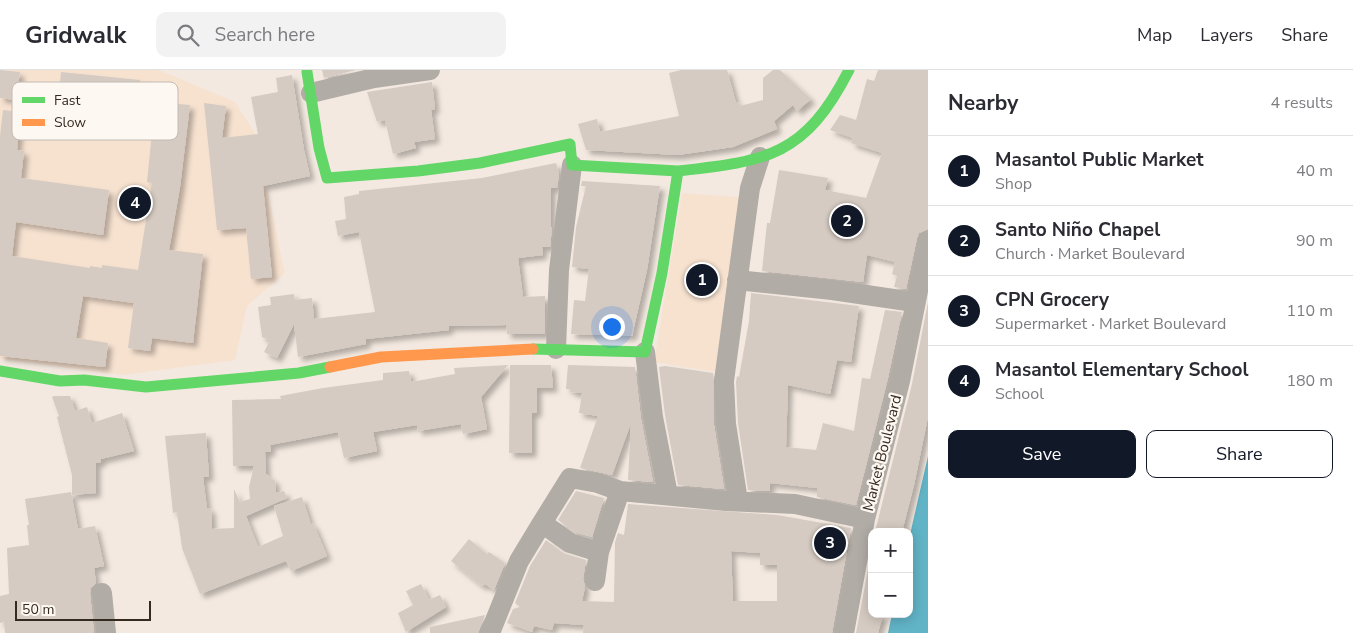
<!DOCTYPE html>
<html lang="en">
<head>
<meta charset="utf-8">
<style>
	body { margin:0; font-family:"Nunito Sans",sans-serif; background:#f2f2f3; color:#2b2b33 }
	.controls { position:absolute; right:15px; bottom:15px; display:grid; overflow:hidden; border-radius:10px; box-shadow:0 2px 12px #0003 }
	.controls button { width:45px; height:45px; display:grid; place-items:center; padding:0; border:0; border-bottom:1px solid #e1e1e2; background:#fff; color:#2b2b33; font:25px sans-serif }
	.scale { position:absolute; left:15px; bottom:12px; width:136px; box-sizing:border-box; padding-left:5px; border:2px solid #352a20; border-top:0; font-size:14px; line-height:18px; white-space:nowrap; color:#352a20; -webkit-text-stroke:4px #fef8f3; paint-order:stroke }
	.you { position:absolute; left:611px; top:256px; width:18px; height:18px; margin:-12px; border:4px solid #fff; border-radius:50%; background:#1a73e8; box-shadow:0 0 0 8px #1a73e833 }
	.badge { display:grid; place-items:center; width:32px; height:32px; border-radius:50%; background:#111827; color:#fff; font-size:16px; font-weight:700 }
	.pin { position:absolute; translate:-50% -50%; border:2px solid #fff; box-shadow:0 1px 5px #0006 }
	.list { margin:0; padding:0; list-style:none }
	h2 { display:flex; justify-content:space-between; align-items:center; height:65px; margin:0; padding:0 20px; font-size:21px }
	h2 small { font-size:16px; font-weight:400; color:#7c7c81 }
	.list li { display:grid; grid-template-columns:32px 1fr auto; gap:15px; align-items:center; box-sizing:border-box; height:70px; padding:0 20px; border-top:1px solid #e1e1e2 }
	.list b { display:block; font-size:19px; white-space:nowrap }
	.list p { margin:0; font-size:16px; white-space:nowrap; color:#7c7c81 }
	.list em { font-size:16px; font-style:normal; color:#7c7c81 }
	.actions { display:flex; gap:10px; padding:15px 20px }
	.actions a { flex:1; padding:11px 0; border:1px solid #111827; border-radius:10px; text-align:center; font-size:18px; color:#111827 }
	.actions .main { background:#111827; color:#fff }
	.icon { flex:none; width:28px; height:28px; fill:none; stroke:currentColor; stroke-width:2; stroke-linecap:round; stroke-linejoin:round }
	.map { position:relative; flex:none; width:928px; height:563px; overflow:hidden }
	header { display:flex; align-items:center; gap:30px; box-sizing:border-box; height:70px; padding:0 25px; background:#fff; border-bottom:1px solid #e1e1e2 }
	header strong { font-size:24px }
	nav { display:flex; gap:28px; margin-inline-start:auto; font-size:18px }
	.search { width:350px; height:45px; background:#f2f2f3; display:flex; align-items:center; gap:12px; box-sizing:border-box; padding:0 18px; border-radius:10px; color:#7c7c81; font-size:19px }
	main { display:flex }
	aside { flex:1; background:#fff }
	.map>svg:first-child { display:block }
</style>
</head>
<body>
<header>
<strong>Gridwalk</strong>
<div class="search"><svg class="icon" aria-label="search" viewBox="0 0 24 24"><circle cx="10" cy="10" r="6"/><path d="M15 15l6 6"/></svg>Search here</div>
<nav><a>Map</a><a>Layers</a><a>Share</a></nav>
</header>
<main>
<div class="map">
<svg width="928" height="563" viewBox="0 0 928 563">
	<defs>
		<filter id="shadow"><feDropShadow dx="4.5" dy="4.5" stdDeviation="2.5" flood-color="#0004"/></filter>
	</defs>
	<rect width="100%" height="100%" fill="#f3e9e0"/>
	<path fill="#f7e2d0" d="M0 0H159L235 32 255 63 285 203 247 236 235 290 123 305 0 289Z
		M682 123 748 128 723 303 654 292Z"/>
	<path fill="#61b3c6" d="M928 386V563H888L892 544H909V469Z"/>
	<path fill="#d5cbc2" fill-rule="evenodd" filter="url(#shadow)" d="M0 0 20 2 16 30 0 28Z
		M322 0H356L324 8Z
		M681 0H727L736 33 739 32 740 36 763 30V8L773 0H780L811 29 797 41 793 35 774 51 777 59 733 77 678 85 586 80 578 54 597 49 600 62 679 46 669 3Z
		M878 0H928V159L919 163 917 168 906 219 894 217 897 206 892 204 895 192 867 185 863 212 762 201 767 153H770L779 100 828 108 825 120 866 128 882 83 851 73 853 68 830 60 840 45 856 50 867 9 874 11Z
		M61 2 140 10 139 21 148 22 146 43 58 35Z
		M292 5 304 80 310 106 263 116 272 207 251 209 246 158 217 160 204 33 226 36 222 68 258 64 251 27 278 22 276 8Z
		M432 12 435 39 431 40 435 69 414 72 416 78 393 84 385 50 377 52 367 22Z
		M155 32 190 35 180 117 169 180 203 184 193 273 152 268 150 281 128 278 134 233 83 226 76 268 108 273 105 297 0 286V66L3 40 21 42 17 80 24 81 21 108 109 120 103 165 16 152 12 186 90 198V196L102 198V195L138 200 152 113 147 112Z
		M556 93 559 104 557 118H551V157H552L550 177H542L543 185 518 188 523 227 545 226V264H507L506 255 449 256V260L366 269V274L298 287 294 254 277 288 264 282 270 270 262 267 258 237 271 235 270 227 294 224V230L312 228 314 249 375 242 359 162 338 166 335 151 346 149 344 127 359 124V121L482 108Z
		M582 111 660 116 647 200 632 266 571 264 574 230 585 231 589 199 572 197 576 157 586 116H581Z
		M751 223 859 236 851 292 837 290 830 324 788 315 786 377 816 380 823 353 854 361 862 308 870 309 885 240 902 242 888 308 856 435 817 427V418L770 413V421L748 420 738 353 736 312 737 306 739 307 749 251Z
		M928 232V347L914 415 902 462H875L912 314Z
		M508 295 481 327 487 359 463 364 461 354 418 361 417 355 373 362 377 381 344 388 338 362 270 375 271 382H265L266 404 275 411 276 423 284 421 287 428 246 446 258 477 283 466 274 436 302 427 311 455 313 453 327 486 291 501 286 491 200 524 182 478 177 442 173 443 165 366 206 363 209 407H203L207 439 211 438 212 459 234 458V419L240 432 250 429 249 417 254 396H233L232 330 281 329 280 326 323 318 383 310V303L409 301 411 312 455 304 454 298Z
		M510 295H551L553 318H537V343H532V383H509Z
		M568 295 635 297 641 349 653 412 628 410 631 353 612 405 580 398 598 346 579 343 582 323 571 322V319H566Z
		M665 296 713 303 714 355 724 419 678 415 665 345 659 297Z
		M54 326H70L75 341 87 337 92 353 122 343 134 381 101 389V392L96 393V423L72 425V405L57 347 59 346 52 327Z
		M576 421 604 428 592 467 575 462 558 450Z
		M71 422 78 459 95 456 104 496 94 498 96 513 91 518 90 524 94 563H5L4 552 0 553V526L9 524 7 478 29 475 27 455H29L25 429Z
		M628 434 777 445 851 458 832 563H583L584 555 554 553 552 560 534 556 532 562 507 553 513 539 520 537 515 533 530 496 546 470 563 483 586 490 583 509 585 517 582 531 614 532 615 472 618 463 624 465ZM731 481 760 483V495H777V531H733Z
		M469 469 487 484 489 482 505 493 494 520 485 514 482 516 451 491Z
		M872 478V544H883L878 563H856Z
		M421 514 429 530 440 525 446 537 406 562 398 543 413 535 406 521Z
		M485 545 478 563H430V557Z"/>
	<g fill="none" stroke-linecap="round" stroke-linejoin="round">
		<path stroke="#b1aca6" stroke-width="20" d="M311 23 374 8 430 0
			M737 210 832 220 914 232
			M556 279 559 200 572 95
			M645 282 653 347 668 425
			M738 431 726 354 724 311 750 118 760 87
			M542 453 570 408 598 413 620 421
			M595 511 599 482 620 421 726 431 795 434 865 449
			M102 523 106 563
			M490 563 519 491 542 453 570 473 599 482
			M844 563 865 449 900 311 928 171"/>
		<path stroke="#63d668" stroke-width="11" d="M307 2 319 78 327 108 418 101 480 93 570 74 572 95 678 101
			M533 279 645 282 662 203 678 101C768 91 805 86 849 0
			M0 301 60 311 84 310 146 317 299 303 330 297"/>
		<path stroke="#ff974d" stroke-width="11" d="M330 297 381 287 533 279"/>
	</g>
	<g text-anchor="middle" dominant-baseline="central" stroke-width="4.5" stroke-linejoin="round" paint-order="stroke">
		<g font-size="15" fill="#352a20" stroke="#fef8f3">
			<text transform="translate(882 383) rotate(-76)">Market Boulevard</text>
		</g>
	</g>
	<rect x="12" y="12" width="166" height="58" rx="8" fill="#fef8f3" stroke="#c2bab4" stroke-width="1"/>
	<rect x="22" y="27" width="23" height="6" fill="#63d668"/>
	<rect x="22" y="49" width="23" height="7" fill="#ff974d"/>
	<g font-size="14" fill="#352a20">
		<text x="54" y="35">Fast</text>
		<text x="54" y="57">Slow</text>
	</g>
</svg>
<div class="controls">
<button>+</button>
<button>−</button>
</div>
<div class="scale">50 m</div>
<div class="you"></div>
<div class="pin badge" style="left:702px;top:210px">1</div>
<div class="pin badge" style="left:847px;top:151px">2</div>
<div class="pin badge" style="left:830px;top:473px">3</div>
<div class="pin badge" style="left:135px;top:133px">4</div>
</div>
<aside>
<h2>Nearby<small>4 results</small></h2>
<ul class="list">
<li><span class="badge">1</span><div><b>Masantol Public Market</b><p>Shop</p></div><em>40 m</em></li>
<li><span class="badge">2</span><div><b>Santo Niño Chapel</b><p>Church · Market Boulevard</p></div><em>90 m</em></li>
<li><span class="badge">3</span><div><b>CPN Grocery</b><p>Supermarket · Market Boulevard</p></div><em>110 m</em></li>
<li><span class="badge">4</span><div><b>Masantol Elementary School</b><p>School</p></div><em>180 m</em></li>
</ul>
<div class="actions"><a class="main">Save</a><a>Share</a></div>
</aside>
</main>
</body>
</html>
